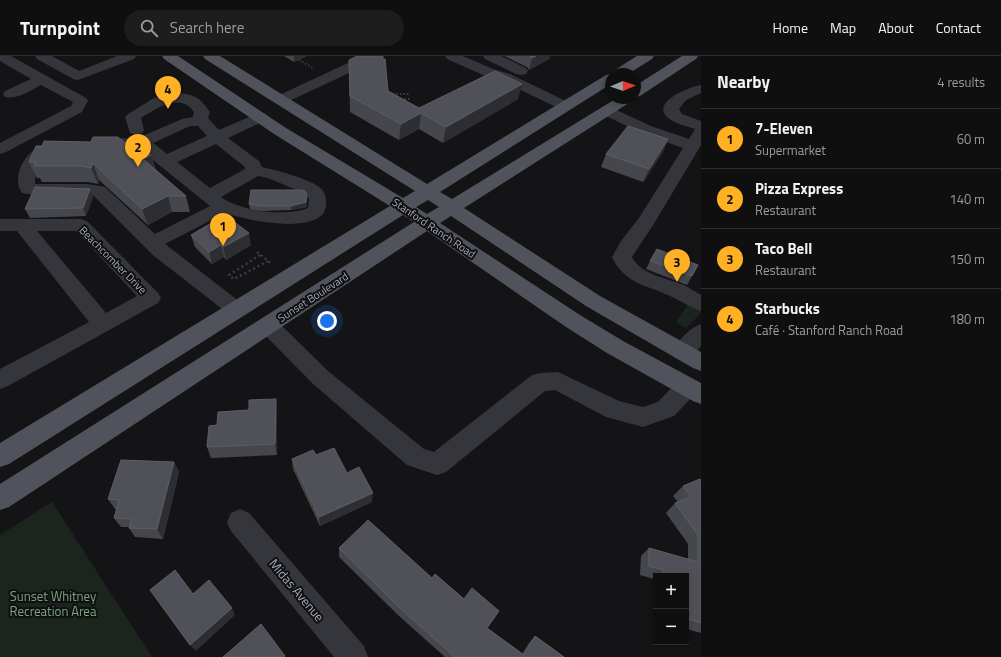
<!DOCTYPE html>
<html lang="en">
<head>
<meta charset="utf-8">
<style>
	body { margin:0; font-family:"Titillium Web",sans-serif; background:#1d1d1e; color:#f1f3f6 }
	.controls { position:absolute; right:12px; bottom:12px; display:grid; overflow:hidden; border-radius:0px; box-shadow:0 2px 6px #0003 }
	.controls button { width:36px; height:36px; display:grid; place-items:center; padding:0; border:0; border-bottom:1px solid #2f2f30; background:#0f0f10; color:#f1f3f6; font:20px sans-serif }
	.compass { position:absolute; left:605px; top:12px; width:36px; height:36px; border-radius:50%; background:#0f0f10; box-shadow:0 2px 6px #0003; rotate:88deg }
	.you { position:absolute; left:327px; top:265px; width:14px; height:14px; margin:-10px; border:3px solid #fff; border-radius:50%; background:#1a73e8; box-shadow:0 0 0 6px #1a73e833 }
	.badge { display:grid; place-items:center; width:26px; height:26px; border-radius:50%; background:#ffb123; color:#111; font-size:13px; font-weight:700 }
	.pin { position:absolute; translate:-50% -33px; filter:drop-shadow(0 1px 2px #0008) }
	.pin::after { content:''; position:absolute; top:21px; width:14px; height:12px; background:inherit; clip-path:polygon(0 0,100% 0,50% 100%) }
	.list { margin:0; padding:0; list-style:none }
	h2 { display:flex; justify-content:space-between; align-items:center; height:52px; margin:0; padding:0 16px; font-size:17px }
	h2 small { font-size:13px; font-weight:400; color:#9b9c9f }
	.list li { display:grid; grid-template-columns:26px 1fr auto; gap:12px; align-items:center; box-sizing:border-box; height:60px; padding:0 16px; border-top:1px solid #2f2f30 }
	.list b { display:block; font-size:15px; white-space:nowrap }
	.list p { margin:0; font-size:13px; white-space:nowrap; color:#9b9c9f }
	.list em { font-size:13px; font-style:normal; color:#9b9c9f }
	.icon { flex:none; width:22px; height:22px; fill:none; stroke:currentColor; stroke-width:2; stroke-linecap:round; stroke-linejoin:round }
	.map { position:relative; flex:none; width:701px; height:601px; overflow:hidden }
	header { display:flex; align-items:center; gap:24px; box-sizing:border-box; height:56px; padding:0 20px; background:#0f0f10; border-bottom:1px solid #2f2f30 }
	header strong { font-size:19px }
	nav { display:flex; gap:22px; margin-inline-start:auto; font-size:14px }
	.search { width:280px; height:36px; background:#1d1d1e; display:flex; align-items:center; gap:10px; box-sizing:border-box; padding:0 14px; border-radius:22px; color:#9b9c9f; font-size:15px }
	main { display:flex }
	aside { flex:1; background:#0f0f10 }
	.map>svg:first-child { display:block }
</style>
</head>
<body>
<header>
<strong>Turnpoint</strong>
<div class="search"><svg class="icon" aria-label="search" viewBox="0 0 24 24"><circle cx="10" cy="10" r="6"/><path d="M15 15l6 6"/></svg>Search here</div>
<nav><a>Home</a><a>Map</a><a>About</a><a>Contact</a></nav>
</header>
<main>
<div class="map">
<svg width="701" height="601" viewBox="0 0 701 601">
	<rect width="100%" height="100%" fill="#141416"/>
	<path fill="#1c251d" d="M691 245 701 250V257L686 272 676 266Z
		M52 446 152 601H0V479Z"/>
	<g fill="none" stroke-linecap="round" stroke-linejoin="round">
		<path stroke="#3b3d43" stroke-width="2" stroke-dasharray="1.5 2" stroke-linecap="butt" d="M299 4 313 12
			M393 38H409
			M401 43H410"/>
		<path stroke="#3b3d43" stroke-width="2.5" stroke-dasharray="2 3" stroke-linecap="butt" d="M257 196 272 208
			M260 199 229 219 234 223 268 205
			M679 205 683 198"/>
		<path fill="#35363c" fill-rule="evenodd" d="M0 0H11L86 42 88 45 82 56 6 96 0 98V87L71 50 73 46 41 29C31 34 17 44 5 41L3 38 5 35 31 23 0 5Z
			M35 0H52L79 15 117 0H136L134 3 78 24 73 23 37 3Z
			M363 0H381L379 3 285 47 280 48 275 47 273 44 275 41Z
			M445 0H463L493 13 510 18 570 47 573 50 570 53 565 55 560 53 500 24 483 19 447 3Z
			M483 0H501L526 12 528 15 526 18 521 19 516 18 485 3Z
			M701 29V37L686 44 679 53 682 58 701 65V89L655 166 632 201C641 219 667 222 684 229 690 232 695 236 701 239V255C690 251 681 245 670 240 645 228 626 229 612 201L621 185 639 162 683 92 639 76 602 58 599 55 602 52 607 50 612 52 651 70 689 83 695 73C687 70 675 68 668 62 650 46 689 31 701 29Z
			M179 37C196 39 200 42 210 56L208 62 219 74 256 58 261 56 266 58 269 61 266 64 228 82 259 105 262 111C273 113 312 124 319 131 325 135 327 143 326 150 325 153 325 156 323 158 305 177 246 164 225 157L165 188 244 249 247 254 244 259 237 262 230 259 154 200 93 139 28 138 22 137C8 116 34 82 58 88L60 91C57 95 54 95 49 97 39 103 35 116 35 128H88L105 131 155 178 210 150 138 92 97 93 91 91 89 88 91 85 97 83 138 82 182 63 193 61 194 56C181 36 156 52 141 62L144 74 142 77 136 79 130 77 125 61 128 58 154 42ZM190 70H198L207 80 167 98 153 87ZM216 88 245 111V113L210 132 177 106ZM258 120 268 122 306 138 309 143 308 152C287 161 239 155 221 141Z
			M0 163H81L87 165 158 237 161 242 158 247 8 330 0 333V313L89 266 17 175H0ZM37 175H76L137 240 106 257Z
			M268 261 275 263 328 315 424 393 434 396 532 319 540 317 558 316 619 345 643 351 658 346 679 324 687 322 695 324 698 331 695 338 674 360 643 371 606 361 555 334 545 335 446 416 437 419 407 409 312 327 261 275 257 269 261 263Z
			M701 268V290C693 300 688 306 675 302L672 296C678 285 689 272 701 268Z
			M240 453 249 457 364 590 368 601H334L231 475 227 466 231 457Z"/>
		<path fill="#50535b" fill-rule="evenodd" d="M162 0H178L286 72 403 142 415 135 205 3 203 0H220L427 128 606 19 611 18 613 15 637 0H654L652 3 628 18H611V28L440 136 452 143 617 42H634L632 45 464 152 600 240 701 296V315L693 312 586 250 451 160 440 167 580 259 623 285 701 327V348L693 345 607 297 566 271 427 175 9 451 0 454V428L414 166 403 159 9 408 0 411V387L390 150 274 78 164 3ZM428 144 439 151 427 158 416 151Z
			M682 0H698L696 3 640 40 635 41V30Z"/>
	</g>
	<path fill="#45474c" d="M284 0H307L294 6Z
		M504 0H550L549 3 529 14 527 11Z
		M349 4 388 35 419 52 518 43 443 87 419 73 399 84 350 56Z
		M668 83 663 96 643 126 601 111 606 98Z
		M42 90 130 91 151 99 156 114 186 140 190 156H172L148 169 99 124 98 128 88 126H42L40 122H37L29 106Z
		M90 133 93 141 86 160 30 162 25 153Z
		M307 143V151L291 154 261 155 250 153 249 148Z
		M191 179 251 189 226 204 224 201 212 208 195 191Z
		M650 205 692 220 687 229 646 213Z
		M277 354V399L211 402 207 391 217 369Z
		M316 399 347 417 372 446 320 470 293 413 292 403Z
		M174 406 179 416 163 483 135 481 129 472V471H121L114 462 117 453H115L108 443Z
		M701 424V577L686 573V520H656V563L653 562 654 523 640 519 641 500 649 492 688 503V488L666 457 675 447 678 446 673 440 683 430Z
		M339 492 432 522 464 543 499 555 487 572 522 598 529 587 535 580 564 601H445L399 560 339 501Z"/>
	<path fill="#2d2e32" d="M294 0H307L294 6Z
		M536 0H550L549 3 529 14 532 2Z
		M522 28 518 43 443 87 446 71Z
		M421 57 419 73 399 84 401 68Z
		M668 83 663 96 643 126 649 113Z
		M151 99 156 115 143 103Z
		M93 107 99 124 98 128 91 112Z
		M90 133 93 141 86 160 83 152Z
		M307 139V151L291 154V150Z
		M168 140 172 156 148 169 142 153Z
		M249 177 251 189 226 204 223 191Z
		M221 189 224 201 212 208 209 196Z
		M276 343 277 354V399L275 388Z
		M174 406 179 416 163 483 157 473Z
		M373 437 372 446 320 470 319 461Z
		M232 552 235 559 196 595 190 589Z"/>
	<path fill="#505158" stroke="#5d5f67" d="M357 0H383V3H385L388 35 419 52 495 15 522 28 446 71 421 57 401 68 350 40 349 4Z
		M530 0H536L532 2Z
		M628 70 668 83 649 113 606 98Z
		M93 81H118L130 91 138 88 151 99 143 103 186 140H168L142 153 93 107 91 112 82 110H34L36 106H29L36 90H42L44 85 91 86Z
		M35 131 90 133 83 152 25 153Z
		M251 134H301L305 135 307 139 306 146 291 150H261L249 148Z
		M225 159 249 177 223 191 221 189 209 196 191 179Z
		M657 193 698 209 692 220 650 205Z
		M276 343 275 388 207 391 209 370 217 369 218 356 249 354V344Z
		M334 392 347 417 359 411 373 437 319 461 292 403 313 394 316 399Z
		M121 404 174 406 157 473 129 472 132 463 114 462 119 444 108 443Z
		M700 423 701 424V567L686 562V520H663V514L649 510V492L698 506V479L675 447 691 441 683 430Z
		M368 464 432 522 435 518 464 543 472 532 499 555 487 572 524 599 535 580 564 601H455L401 553 339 492Z
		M175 514 193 538 209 524 232 552 190 589 150 534Z
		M261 568 285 600 284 601H223Z"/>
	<g text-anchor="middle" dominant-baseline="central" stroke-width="4" stroke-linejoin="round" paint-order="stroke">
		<g font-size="11" fill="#a5abb8" stroke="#0f0f11">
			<text transform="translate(434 172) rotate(34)">Stanford Ranch Road</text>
			<text transform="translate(113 204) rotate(45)">Beachcomber Drive</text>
			<text transform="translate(313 241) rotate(-33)">Sunset Boulevard</text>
		</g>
		<g font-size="13" fill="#a5abb8" stroke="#0f0f11">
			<text transform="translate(297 534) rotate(50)">Midas Avenue</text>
		</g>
		<g font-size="13" fill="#7aa57b" stroke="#0f0f11">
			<text x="53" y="540">Sunset Whitney<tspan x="53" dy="15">Recreation Area</tspan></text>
		</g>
	</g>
</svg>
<div class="controls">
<button>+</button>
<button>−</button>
</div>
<svg class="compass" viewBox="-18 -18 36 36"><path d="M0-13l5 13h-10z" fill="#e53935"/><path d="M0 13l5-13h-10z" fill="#9b9c9f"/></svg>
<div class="you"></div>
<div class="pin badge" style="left:223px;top:190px">1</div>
<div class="pin badge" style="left:138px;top:111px">2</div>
<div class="pin badge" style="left:677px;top:226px">3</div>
<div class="pin badge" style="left:168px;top:53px">4</div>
</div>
<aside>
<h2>Nearby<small>4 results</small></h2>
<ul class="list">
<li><span class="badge">1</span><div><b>7-Eleven</b><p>Supermarket</p></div><em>60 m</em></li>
<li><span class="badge">2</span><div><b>Pizza Express</b><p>Restaurant</p></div><em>140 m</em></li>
<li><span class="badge">3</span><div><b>Taco Bell</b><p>Restaurant</p></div><em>150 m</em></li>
<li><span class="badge">4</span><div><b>Starbucks</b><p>Café · Stanford Ranch Road</p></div><em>180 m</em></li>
</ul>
</aside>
</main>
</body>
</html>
